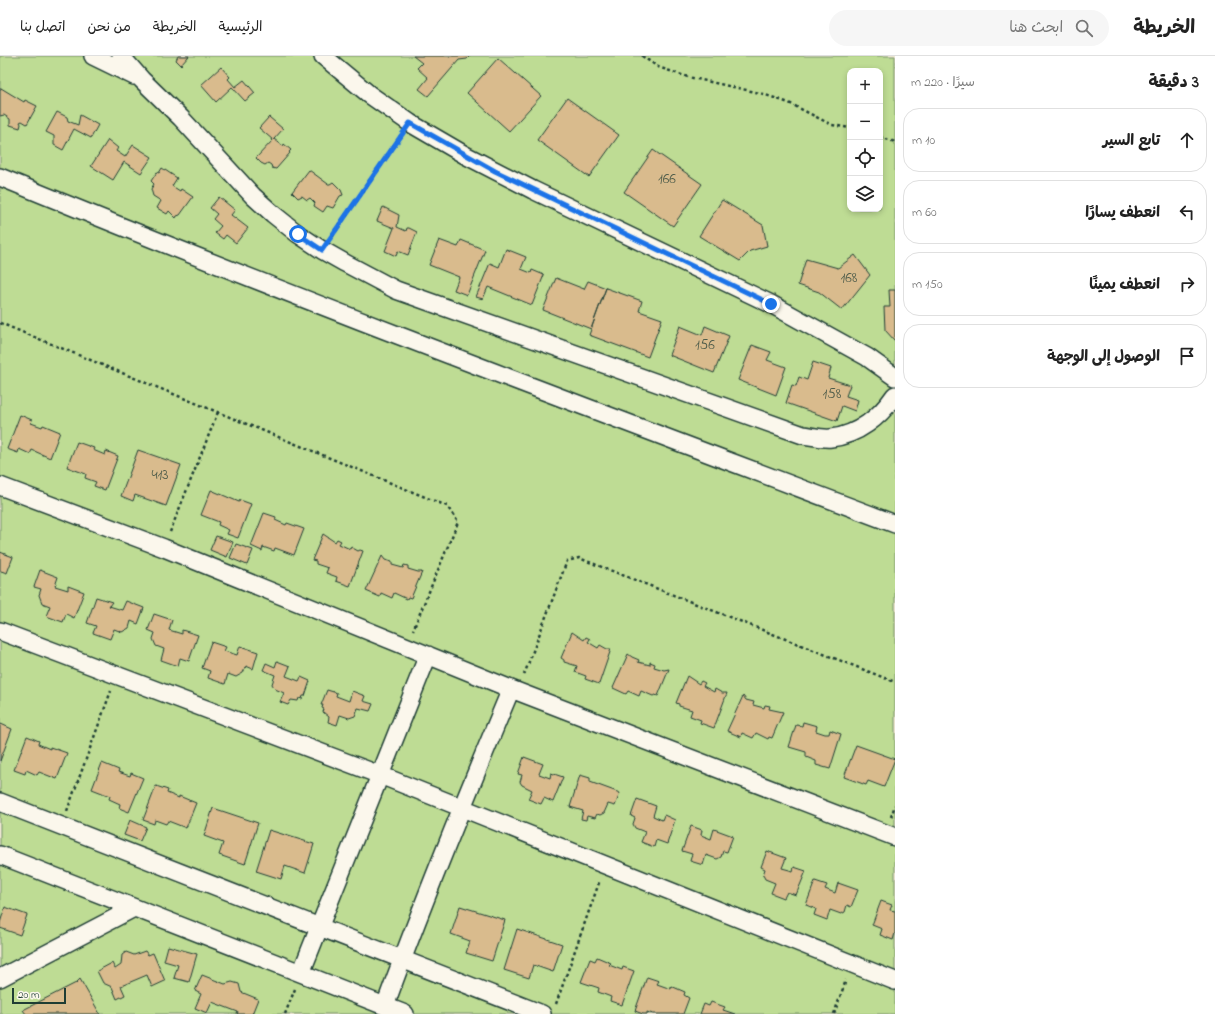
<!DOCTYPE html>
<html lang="ar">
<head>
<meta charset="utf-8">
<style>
	body { margin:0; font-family:"Indie Flower","Playpen Sans Arabic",sans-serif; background:#f6f6f6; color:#222; direction:rtl }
	.controls { position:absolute; right:12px; top:12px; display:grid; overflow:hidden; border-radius:8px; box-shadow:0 2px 6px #0003 }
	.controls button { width:36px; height:36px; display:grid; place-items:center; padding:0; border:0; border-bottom:1px solid #e0e0e0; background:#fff; color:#222; font:20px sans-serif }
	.scale { position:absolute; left:12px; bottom:10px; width:54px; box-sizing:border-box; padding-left:4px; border:2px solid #1f3d34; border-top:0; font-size:11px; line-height:14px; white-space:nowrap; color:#1f3d34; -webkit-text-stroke:3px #fbf7ec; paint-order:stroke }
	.stop { position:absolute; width:12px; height:12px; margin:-9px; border:3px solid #1a73e8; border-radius:50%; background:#fff }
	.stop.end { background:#1a73e8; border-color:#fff; box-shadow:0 1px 4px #0008 }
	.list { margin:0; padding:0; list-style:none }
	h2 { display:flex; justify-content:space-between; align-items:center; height:52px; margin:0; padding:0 16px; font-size:17px }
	h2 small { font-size:13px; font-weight:400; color:#767676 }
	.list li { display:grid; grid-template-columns:26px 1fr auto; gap:12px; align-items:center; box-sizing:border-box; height:64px; margin:0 8px 8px; padding:0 8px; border:1px solid #e0e0e0; border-radius:16px }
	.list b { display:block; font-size:15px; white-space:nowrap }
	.list em { font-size:13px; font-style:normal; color:#767676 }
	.icon { flex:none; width:22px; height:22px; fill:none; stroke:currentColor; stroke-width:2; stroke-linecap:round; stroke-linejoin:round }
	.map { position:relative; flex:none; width:895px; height:958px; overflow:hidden; direction:ltr }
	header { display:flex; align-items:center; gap:24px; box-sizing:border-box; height:56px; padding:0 20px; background:#fff; border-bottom:1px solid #e0e0e0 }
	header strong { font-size:19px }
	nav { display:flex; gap:22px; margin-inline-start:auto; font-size:14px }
	.search { width:280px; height:36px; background:#f6f6f6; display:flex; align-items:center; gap:10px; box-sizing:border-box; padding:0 14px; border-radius:22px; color:#767676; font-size:15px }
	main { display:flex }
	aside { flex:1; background:#fff }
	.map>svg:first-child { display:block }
</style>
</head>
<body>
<header>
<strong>الخريطة</strong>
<div class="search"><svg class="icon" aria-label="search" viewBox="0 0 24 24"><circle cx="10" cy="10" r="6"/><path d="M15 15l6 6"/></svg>ابحث هنا</div>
<nav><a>الرئيسية</a><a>الخريطة</a><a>من نحن</a><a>اتصل بنا</a></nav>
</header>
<main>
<aside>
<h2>3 دقيقة<small>سيرًا · 220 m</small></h2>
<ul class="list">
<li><svg class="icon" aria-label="ahead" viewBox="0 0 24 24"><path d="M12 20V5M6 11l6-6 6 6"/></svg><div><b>تابع السير</b></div><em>10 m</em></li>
<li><svg class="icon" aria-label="left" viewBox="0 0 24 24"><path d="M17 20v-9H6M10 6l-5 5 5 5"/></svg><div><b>انعطف يسارًا</b></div><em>60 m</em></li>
<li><svg class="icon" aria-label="right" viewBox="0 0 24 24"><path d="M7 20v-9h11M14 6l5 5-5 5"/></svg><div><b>انعطف يمينًا</b></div><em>150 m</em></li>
<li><svg class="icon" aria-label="arrive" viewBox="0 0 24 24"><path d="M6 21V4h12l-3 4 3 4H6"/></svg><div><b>الوصول إلى الوجهة</b></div></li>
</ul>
</aside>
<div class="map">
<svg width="895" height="958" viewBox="0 0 895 958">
	<rect width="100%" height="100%" fill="#f4ebd9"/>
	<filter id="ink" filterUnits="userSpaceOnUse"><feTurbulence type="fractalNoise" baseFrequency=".025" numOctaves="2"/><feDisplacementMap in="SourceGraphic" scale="8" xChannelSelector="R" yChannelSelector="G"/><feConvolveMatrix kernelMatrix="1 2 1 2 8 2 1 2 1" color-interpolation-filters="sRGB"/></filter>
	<g filter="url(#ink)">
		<path fill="#bedc94" stroke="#6e8c64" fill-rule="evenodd" d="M0 0H895V958H0ZM850 15H880V153H850Z"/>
		<path fill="#d9bb8d" stroke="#1f3d34" d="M178 0H189L181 9 176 4Z
			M413 0H470L467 3 459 4 428 40 419 33 428 22 417 12 422 7Z
			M498 2 541 40 509 75 467 37Z
			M221 11 230 21 228 23 235 31 244 24 255 37 245 45 232 31 216 46 201 29Z
			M1 32 24 46 25 44 37 50 27 68 22 65 20 66 21 68 20 72 10 69V63L4 59 0 60V34Z
			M567 42 619 79 589 121 537 84Z
			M57 56 67 61 68 65 78 69 80 59 98 69 91 82 74 73 63 94 54 89V80L46 76Z
			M269 61 283 73 274 83 283 90 284 88 291 94 289 96 290 97 276 113 272 112 271 109 268 107 265 109 261 107 256 102 273 84 259 72Z
			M108 84 118 92 116 95 125 101 133 89 152 101 141 117 124 106 113 124 91 110Z
			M653 94 702 128 673 170 624 136Z
			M162 112 177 122 172 130 180 135 181 133 193 141 180 159 177 160 176 162 169 155 167 158 157 152 161 145 153 140 151 133 154 128 151 125 157 116 159 117Z
			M309 114 328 128H330L333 126 341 134 343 139 340 140 333 152 327 150 323 156 314 150 315 147 310 142 307 144 302 140 298 142 292 136Z
			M219 141 235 154 231 159 248 172 236 187 226 179 223 183 215 177 221 170 213 163 217 158 210 152Z
			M722 144 763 169 767 190 750 195 740 205 699 180Z
			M383 151 399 159 397 171 406 175 407 172H409L417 176 408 199 398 195 396 200 385 195 394 172 377 165Z
			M439 184 458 191 461 184 485 194 467 239 454 234 459 221 429 209Z
			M506 193 526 201 521 213 531 217 532 214 544 219 532 249 488 231 483 243 476 241 490 207 499 211Z
			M855 199 870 219 842 254 819 236 798 229 806 203 838 212Z
			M556 222 584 233 588 225 606 232 591 273 543 254Z
			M606 232 642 245 639 255 662 263 648 301 589 279Z
			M889 234H895V285L885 274 884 251H890Z
			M680 270 702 279 705 270 729 280 714 317 669 299Z
			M752 289 771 296 767 304 786 311 776 339 738 324Z
			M813 306 831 312 828 322 850 329 846 340 858 344 855 355 842 350 837 365 786 347 792 329 796 330 799 321 807 324Z
			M20 359 32 364 31 367 42 371 43 369 60 376 50 402 32 394 30 398 19 393 18 397 7 393Z
			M77 386 94 392 93 394 105 399 106 395 118 400 105 434 94 430 96 426 85 422 86 418 67 411Z
			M138 394 181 409 166 450 135 439 133 445 121 440Z
			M211 434 239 446 240 444 251 448 238 482 227 478 229 474 218 469 219 466 201 459Z
			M264 457 276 461 275 464 286 469 287 467 304 473 294 499 275 492 274 495 263 491 262 495 251 490Z
			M323 478 335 486 337 483 341 485 339 488 350 493 351 491 358 495 360 494 363 495 350 530 336 525 337 521 326 517 328 512 316 508V505L312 504Z
			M216 480 233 486 227 501 210 494Z
			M236 488 253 494 247 509 230 502Z
			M0 496 13 501 7 517 1 515 0 516Z
			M382 500 385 504 392 506V509L403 512 404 509 408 510V513L418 516H422L411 542 408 541 407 543 394 537 392 542 381 537 380 541 366 535Z
			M40 514 58 521 55 530 68 534V530L84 536 74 562 66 558 63 566 46 560 50 550 42 547 39 539 41 533 34 531Z
			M96 541 112 546 109 550 122 554 126 545 144 552 138 568 131 565 129 572 122 576 114 573 110 583 93 577 96 570 87 567Z
			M154 558 172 564 169 574 182 578V574L198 579 189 605 180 602 178 610 161 604 164 593 156 590 153 583 155 577 148 574Z
			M572 576 584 584 586 581 590 583 588 586 598 592 600 589 607 593H611L599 628 585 623 586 620 575 616 577 610 564 606V604L561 602Z
			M211 586 226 591 224 595 237 599 240 590 258 596 253 613 246 610 243 617 236 621 228 618 225 628 208 622 210 615 202 612Z
			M628 598 632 601 639 604 638 606 650 609V606L655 608 654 611 664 614 669 613 658 640 655 639 653 640 641 635 639 640 628 635 626 638 613 632Z
			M277 605 290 610 286 620 299 625 301 621 310 625 305 640H303L302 643 299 642 298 645 291 644 288 649 280 646 284 637 275 633 272 628 275 619 263 614 266 607 275 611Z
			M687 620 699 628 701 625 705 627 703 630 714 636 715 633 722 637H727L714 672 700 667 701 664 690 660 692 654 679 650V648L676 647Z
			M327 634 337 637 336 640 349 645 352 635 365 640 363 645 373 648 370 655 358 652 355 660 349 662 340 659 337 669 328 666 329 661 323 656 324 653 322 652 323 649H321Z
			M743 640 746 644 754 646 753 649 764 652 765 649 770 650 769 653 783 656 772 682 769 681 768 683 756 677 753 682 742 677 741 681 727 675Z
			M803 666 817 670 816 675 825 678H829L830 674 841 678 830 713 816 709V705L806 701V696L789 691 796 669 802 670Z
			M1 668 12 673 0 705V670Z
			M27 680 39 685 38 688 50 693V691L67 697 57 723 39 716 37 719 26 714 25 718 14 714Z
			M856 689 895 703 884 731 868 725 866 729 844 721Z
			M524 701 543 708 539 718 550 722 551 717 563 721 553 746 544 742 541 748 528 743 532 734 522 729 520 726 522 719 518 718Z
			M102 707 119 714 118 716 130 720 131 717 143 722 129 756 119 752 120 748 109 743 110 740 92 733Z
			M580 719 590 722V726L620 737 615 750 608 748 604 757 600 759 597 758 595 762 587 760 586 764 581 763 583 755 570 751Z
			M156 730 168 734 167 737 179 742V740L196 747 186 772 168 765 166 768 155 764 154 768 143 764Z
			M637 743 656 750 653 760 662 764 664 759 675 764 667 788 656 784 654 791 641 786 645 776 635 772 633 768 635 762 631 760Z
			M213 752 258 767 245 808 219 799 223 787 204 780Z
			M130 764 146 771 140 785 124 779Z
			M691 770 702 774 701 779 711 783 714 773 733 780 727 796 723 795 721 801 717 803 706 799 703 809 690 805 692 798 682 795Z
			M269 774 314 788 305 817 285 810 281 823 256 815Z
			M767 795 786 802 782 812 793 815 794 811 806 815 796 839 787 836 784 842 771 837 775 827 765 823 763 819 765 813 761 811Z
			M815 825 827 829 825 833 835 837 838 827 858 834 851 851 847 849 845 856 841 858 830 854 827 864 814 859 816 853 806 849Z
			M881 845 892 849 890 854 895 855V877L893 884 880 879 882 873 872 869Z
			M460 850 505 864 492 905 466 897 470 885 451 878Z
			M5 851 27 859 20 879 0 872V867Z
			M517 873 562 888 553 916 533 909 529 922 504 914Z
			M168 890 197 898 189 926 174 922 178 909 164 905Z
			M145 895 148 899 153 897 165 925 152 931 147 919 121 930 125 939 117 943 112 931 103 927 97 915 112 907 115 913 121 909 122 899 126 896 134 899Z
			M597 901 611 907 609 909 622 914 623 911 634 915 622 949 610 945 611 941 598 936 599 932 581 926 590 903 595 905Z
			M202 919 225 928 232 926 239 928 241 936 258 943 252 958H237L238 956 212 946 207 957 195 952 201 938 195 935Z
			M647 921 659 925 657 928 671 933V930L685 936 684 939 689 942 683 958H653L647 956V958H643L635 955Z
			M80 923 100 958H26L23 954 76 927Z
			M711 946 725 951 723 954 735 958H700L704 948 709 950Z"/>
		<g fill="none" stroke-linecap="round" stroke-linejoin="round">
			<g stroke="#1f3d34" stroke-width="20">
				<path id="minor" d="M93 0 134 20
					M121 0 142 24 181 62 253 140 273 158 298 178 322 194 345 207 396 234 803 379C812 380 822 383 831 382 858 379 880 361 895 339
					M323 0 370 39 410 67 465 99 533 134 771 248 867 301 895 321
					M0 121C296 243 596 355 895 468
					M0 430 164 492 511 633 895 781
					M0 575 380 719 895 925
					M0 746 542 958
					M0 799 405 958
					M301 917 428 599
					M0 922 134 852
					M385 950C424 843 467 738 511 633"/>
			</g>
			<path stroke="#1f3d34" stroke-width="2.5" stroke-dasharray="3 3" stroke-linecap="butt" d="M642 0 658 11 688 21 760 37 789 47 832 69 850 72
				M880 81 895 86
				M332 180 401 80
				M0 267 447 450 458 466 413 574
				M170 476 218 356
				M524 619 567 505 579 502 895 626
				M67 755 111 635
				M891 761 895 749
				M556 948 600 824
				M285 958 295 933
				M834 958 846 924"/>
			<use href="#minor" stroke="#fbf7ec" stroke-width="17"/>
		</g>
	</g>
	<g fill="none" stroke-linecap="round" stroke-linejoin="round" filter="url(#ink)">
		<path stroke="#1a73e8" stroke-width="5" d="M298 178 322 194 410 67 495 115 771 248"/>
	</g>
	<g text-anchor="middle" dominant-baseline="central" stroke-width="3" stroke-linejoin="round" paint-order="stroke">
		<g font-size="15" fill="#4e5c4a">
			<text x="667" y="123">166</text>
			<text x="849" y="222">168</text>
			<text x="705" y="289">156</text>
			<text x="832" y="338">158</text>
			<text x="160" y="419">413</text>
		</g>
	</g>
</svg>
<div class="controls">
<button>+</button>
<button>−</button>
<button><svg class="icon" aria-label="locate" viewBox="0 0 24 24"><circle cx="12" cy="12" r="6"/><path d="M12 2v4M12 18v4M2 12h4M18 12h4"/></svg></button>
<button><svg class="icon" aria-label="layers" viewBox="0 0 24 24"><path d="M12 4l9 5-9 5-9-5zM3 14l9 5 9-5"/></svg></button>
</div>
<div class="scale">20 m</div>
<div class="stop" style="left:298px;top:178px"></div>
<div class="stop end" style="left:771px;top:248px"></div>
</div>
</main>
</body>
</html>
